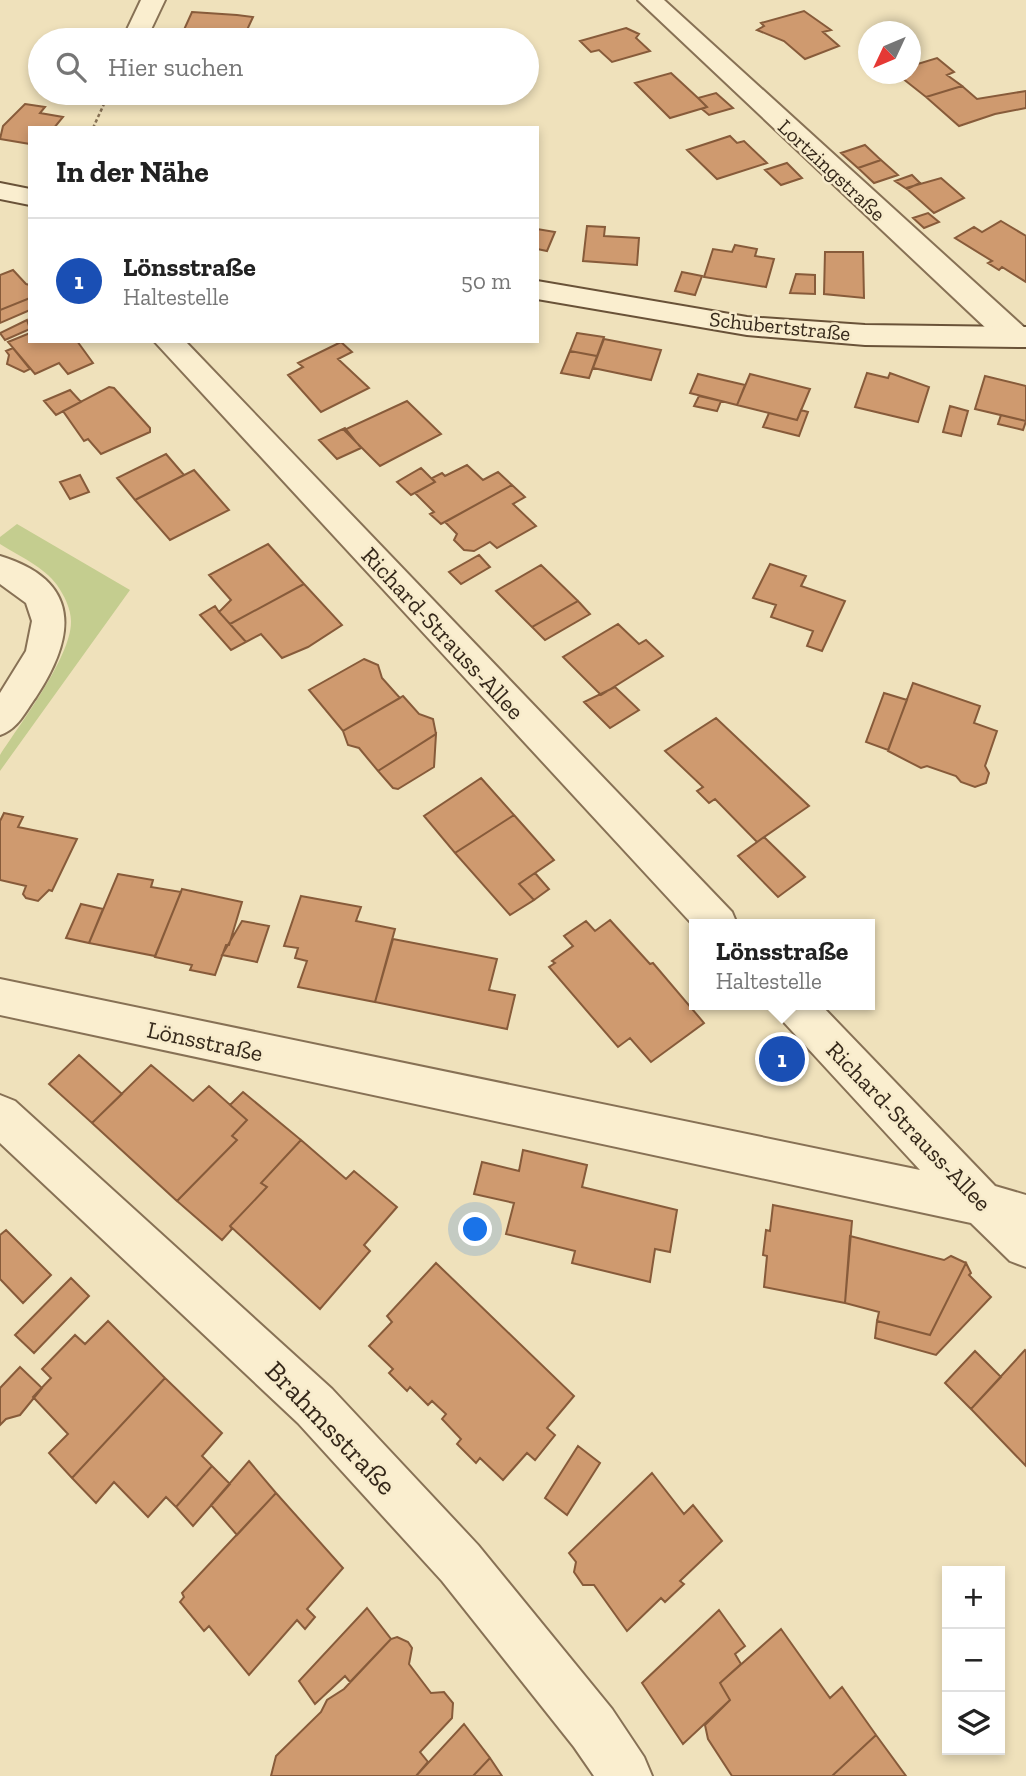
<!DOCTYPE html>
<html lang="de">
<head>
<meta charset="utf-8">
<style>
	body { margin:0; font-family:"Zilla Slab",serif; background:#f6f6f6; color:#222 }
	.controls { position:absolute; right:21px; bottom:21px; display:grid; overflow:hidden; border-radius:0px; box-shadow:0 4px 10px #0003 }
	.controls button { width:63px; height:63px; display:grid; place-items:center; padding:0; border:0; border-bottom:2px solid #e0e0e0; background:#fff; color:#222; font:35px sans-serif }
	.compass { position:absolute; left:858px; top:21px; width:63px; height:63px; border-radius:50%; background:#fff; box-shadow:0 4px 10px #0003; rotate:226deg }
	.you { position:absolute; left:476px; top:1230px; width:24px; height:24px; margin:-18px; border:5px solid #fff; border-radius:50%; background:#1a73e8; box-shadow:0 0 0 10px #1a73e833 }
	.badge { display:grid; place-items:center; width:46px; height:46px; border-radius:50%; background:#982522; color:#fff; font-size:23px; font-weight:700 }
	.pin { position:absolute; translate:-50% -50%; border:4px solid #fff; box-shadow:0 2px 7px #0006 }
	.popup { position:absolute; left:689px; top:919px; width:186px; height:91px; box-sizing:border-box; display:grid; place-content:center; border-radius:0px; background:#fff; filter:drop-shadow(0 2px 5px #0005); font-size:23px; white-space:nowrap; color:#767676 }
	.popup b { font-size:26px; color:#222 }
	.popup::after { content:''; position:absolute; left:50%; top:100%; margin-left:-14px; border:14px solid transparent; border-top-color:#fff }
	.list { margin:0; padding:0; list-style:none }
	h2 { display:flex; justify-content:space-between; align-items:center; height:91px; margin:0; padding:0 28px; font-size:30px }
	h2 small { font-size:23px; font-weight:400; color:#767676 }
	.list li { display:grid; grid-template-columns:46px 1fr auto; gap:21px; align-items:center; box-sizing:border-box; height:126px; padding:0 28px; border-top:2px solid #e0e0e0 }
	.list b { display:block; font-size:26px; white-space:nowrap }
	.list p { margin:0; font-size:23px; white-space:nowrap; color:#767676 }
	.list em { font-size:23px; font-style:normal; color:#767676 }
	.icon { flex:none; width:38px; height:38px; fill:none; stroke:currentColor; stroke-width:2; stroke-linecap:round; stroke-linejoin:round }
	.map { position:relative; flex:none; width:1026px; height:1776px; overflow:hidden }
	.search { position:absolute; background:#fff; box-shadow:0 4px 10px #0003; left:28px; top:28px; width:511px; height:77px; display:flex; align-items:center; gap:18px; box-sizing:border-box; padding:0 24px; border-radius:38px; color:#767676; font-size:26px }
	.panel { position:absolute; background:#fff; box-shadow:0 4px 10px #0003; left:28px; top:126px; width:511px; height:217px; border-radius:0px }
	.map>svg:first-child { display:block }
</style>
</head>
<body>
<div class="map">
<svg width="1026" height="1776" viewBox="0 0 1026 1776">
	<rect width="100%" height="100%" fill="#efe1bb"/>
	<path fill="#c4cd8f" d="M17 524 130 590 0 771V755C20 724 72 656 71 621 71 609 64 595 57 585 44 567 19 556 0 544V537Z"/>
	<path fill="#cf9a6f" stroke="#875b3a" stroke-width="2" d="M804 11 831 30 823 32 839 46 805 59 784 41 757 30 764 26 761 23Z
		M192 12 237 15 253 17 247 30 230 29 226 40H170L174 32H183Z
		M626 28 639 34 636 38 650 51 612 62 599 50 591 52 580 41Z
		M937 58 954 72 947 75 962 86 926 97 897 74H911V66Z
		M671 73 698 98 707 107 670 118 635 83Z
		M962 86 977 99 1026 91V108L995 114 959 126 926 97Z
		M716 93 733 108 709 115 702 109 707 107 698 98Z
		M25 104 45 107 40 113 63 117 54 128H30V144L0 139 3 126Z
		M730 136 737 143 744 141 767 163 717 179 687 150Z
		M865 145 881 160 858 168 841 153Z
		M881 160 898 175 874 183 858 168Z
		M787 163 802 178 781 185 765 170Z
		M912 175 920 183 907 189 895 181Z
		M941 178 964 198 934 213 906 188Z
		M928 213 939 222 924 228 913 218Z
		M1001 221 1026 236V282L1002 267 999 270 988 263 992 261 955 238 974 227 982 232Z
		M587 226 605 227 604 236 639 238 637 265 583 261Z
		M537 229 555 232 547 251 537 249Z
		M735 245 757 249 755 256 774 259 766 287 704 277 713 249 732 252Z
		M825 252H863L864 298 824 294Z
		M13 270 26 284 30 285V298L0 310V275Z
		M682 272 702 276 695 295 675 291Z
		M796 274 815 275V294L790 293Z
		M30 298V310L0 323V310Z
		M27 320 30 329 5 340 0 333Z
		M30 333V341H77L93 363 68 374 59 363 35 374 8 342Z
		M577 333 604 337 597 356 570 351Z
		M604 339 661 350 651 380 593 368Z
		M341 342 352 352 338 359 369 388 321 412 288 375 303 367 298 363Z
		M13 348 30 369 24 372 7 364 9 355 6 351Z
		M570 351 597 356 589 378 561 373Z
		M867 373 888 378 890 373 929 387 918 422 855 407Z
		M698 374 745 385 737 405 690 393Z
		M750 374 810 389 797 420 737 405Z
		M985 376 1026 386V421L975 409Z
		M109 387 114 388 150 428V432L101 454 88 439 84 441 63 411Z
		M70 390 81 402 56 415 44 401Z
		M699 396 721 401 717 411 694 406Z
		M407 401 441 434 380 466 344 430Z
		M950 406 968 411 961 436 943 432Z
		M801 410 808 412 799 436 763 427 769 413 797 420Z
		M1001 415 1026 421 1023 430 998 424Z
		M345 428 361 448 337 459 319 440Z
		M166 454 184 475 135 500 117 478Z
		M467 465 483 480 498 472 512 485 441 524 430 514 434 512 415 493 435 482 432 478 442 473 445 476Z
		M421 468 435 482 411 495 397 482Z
		M194 470 229 510 170 540 135 500Z
		M80 475 89 492 70 499 60 482Z
		M512 485 525 497 513 504 536 526 497 548 490 542 474 551 464 550 454 540 457 534 445 522Z
		M268 544 304 584 230 624 219 612 231 600 209 575Z
		M479 555 490 567 461 584 449 572Z
		M770 564 806 576 801 586 845 601 822 651 807 646 813 631 771 617 776 605 753 598Z
		M541 565 578 601 532 627 496 591Z
		M304 584 342 625 308 647 282 658 261 634 246 642 230 624Z
		M578 601 590 614 545 640 532 627Z
		M215 606 219 612 246 642 231 650 200 615Z
		M618 624 639 644 646 640 663 656 601 695 563 657Z
		M364 659 378 665 382 678 400 698 343 731 309 690Z
		M913 683 980 706 974 723 997 731 985 766 989 773 986 783 975 787 961 782 956 776 927 766 921 768 888 751Z
		M615 687 639 710 610 728 584 702Z
		M884 693 907 700 888 750 866 742Z
		M403 696 419 714 433 719 436 734 378 771 359 748 348 745 343 731Z
		M716 718 809 806 757 842 715 799 709 803 697 791 703 787 665 751Z
		M436 734 434 767 398 789 393 788 378 771Z
		M481 778 514 815 455 853 424 816Z
		M4 813 23 817 18 827 77 839 52 891 49 890 38 901 26 898 23 894 26 886 0 880V821Z
		M514 815 554 860 519 884 534 900 510 915 455 853Z
		M764 837 805 877 778 897 738 856Z
		M535 873 549 889 534 900 519 884Z
		M118 874 153 880 151 887 181 892 155 956 89 943Z
		M182 889 242 902 229 945H226L215 975 190 970 192 965 155 957Z
		M301 896 361 907 356 921 395 929 375 1002 298 987 307 961 295 958 298 948 284 946Z
		M81 904 103 909 89 943 66 938Z
		M610 920 650 964 653 963 704 1023 651 1062 630 1038 618 1047 549 967 555 963 552 961 573 946 564 936 586 921 595 931Z
		M242 921 269 926 257 962 222 955Z
		M393 939 497 959 489 990 515 995 507 1029 375 1002Z
		M79 1055 122 1094 92 1123 49 1084Z
		M151 1065 193 1101 209 1086 247 1120 232 1136 237 1140 177 1201 92 1123Z
		M243 1092 301 1140 261 1183 267 1187 230 1226 232 1229 222 1240 177 1201 237 1140 232 1136 247 1120 230 1105Z
		M301 1140 346 1179 354 1171 397 1207 364 1245 370 1251 320 1309 230 1226 267 1187 261 1183Z
		M523 1150 587 1165 582 1187 677 1210 670 1252 655 1249 650 1282 572 1263 575 1251 506 1234 514 1203 474 1194 482 1162 519 1171Z
		M773 1205 852 1221 845 1303 764 1287 767 1256 763 1255 766 1230 770 1231Z
		M6 1230 51 1275 23 1303 0 1279V1235Z
		M850 1236 944 1260 951 1256 966 1263 930 1335 877 1321 879 1312 845 1303Z
		M436 1263 574 1396 547 1428 555 1435 535 1460 527 1453 503 1480 480 1458 476 1463 457 1444 461 1439 442 1419 446 1414 432 1401 428 1405 410 1387 407 1391 389 1373 393 1369 369 1346 392 1322 387 1316Z
		M966 1263 971 1273 969 1275 991 1297 936 1355 875 1338 877 1321 930 1335Z
		M71 1278 89 1296 34 1353 15 1335Z
		M108 1321 165 1378 72 1478 49 1453 68 1434 33 1397 51 1378 42 1369 75 1335 85 1344Z
		M1025 1350 1026 1351V1466L971 1409Z
		M975 1351 1001 1377 971 1409 945 1383Z
		M20 1367 42 1388 20 1415 6 1419 0 1425V1388Z
		M165 1378 222 1433 202 1456 212 1466 176 1507 166 1497 148 1517 114 1482 96 1503 72 1478Z
		M578 1446 600 1463 567 1515 545 1498Z
		M249 1461 276 1493 237 1535 211 1505Z
		M212 1466 230 1484 193 1526 176 1507Z
		M652 1473 684 1514 693 1505 722 1541 680 1581 684 1584 665 1602 661 1598 627 1631 594 1585H583L574 1572 576 1562 569 1553Z
		M276 1493 343 1568 307 1609 315 1617 305 1629 297 1620 249 1675 209 1626 204 1631 180 1602 184 1597 182 1593Z
		M367 1608 391 1639 350 1682 345 1676 315 1704 299 1681Z
		M719 1610 745 1646 735 1654 741 1664 720 1683 730 1700 683 1744 642 1683Z
		M781 1629 830 1698 842 1687 876 1735 832 1776H732L708 1739 705 1725 730 1700 720 1683Z
		M397 1637 408 1642 412 1648 409 1664 431 1693 444 1692 453 1703 452 1718 420 1752 428 1762 416 1776H271L276 1756 321 1712 327 1700 344 1689 391 1639Z
		M464 1724 490 1758 473 1776H416Z
		M876 1735 906 1776H832Z
		M490 1758 502 1776H473Z"/>
	<g fill="none" stroke-linecap="round" stroke-linejoin="round">
		<g stroke="#877155" stroke-width="4">
			<path id="street" d="M141 0H165L146 40H122Z
				M638 0H664L1026 329V344C1010 348 1001 340 989 331Z
				M154 341H185L732 912 737 924 694 926Z
				M0 556C82 581 76 636 36 697 25 712 18 729 0 735V693L26 651 32 621 26 603 0 584Z
				M0 979 920 1170 780 1018 774 1005H821L995 1186 1026 1195V1267L1010 1261 971 1223 0 1015Z
				M0 1095 15 1101 332 1389 478 1545 612 1709 644 1757 652 1776H594L574 1747 442 1581 298 1423 0 1143Z"/>
		</g>
		<g stroke="#695238" stroke-width="4">
			<path id="secondary" d="M0 183 30 189V205L0 199Z
				M537 281 747 317 865 325 1026 327V347L865 345 747 335 537 299Z"/>
		</g>
		<path stroke="#877155" stroke-width="2.5" stroke-dasharray="3.5 2.5" stroke-linecap="butt" d="M93 128 109 93"/>
		<use href="#street" fill="#faeecf" fill-rule="evenodd"/>
		<use href="#secondary" fill="#faeecf" fill-rule="evenodd"/>
	</g>
	<g text-anchor="middle" dominant-baseline="central" stroke-width="5" stroke-linejoin="round" paint-order="stroke">
		<g font-size="21" fill="#35281a" stroke="#f7ebcb">
			<text transform="translate(832 170) rotate(43)">Lortzingstraße</text>
			<text transform="translate(780 326) rotate(6)">Schubertstraße</text>
		</g>
		<g font-size="24" fill="#35281a" stroke="#f7ebcb">
			<text transform="translate(443 633) rotate(47)">Richard-Strauss-Allee</text>
			<text transform="translate(205 1041) rotate(12)">Lönsstraße</text>
			<text transform="translate(909 1126) rotate(46)">Richard-Strauss-Allee</text>
		</g>
		<g font-size="28" fill="#35281a" stroke="#f7ebcb">
			<text transform="translate(331 1428) rotate(46)">Brahmsstraße</text>
		</g>
	</g>
</svg>
<div class="controls">
<button>+</button>
<button>−</button>
<button><svg class="icon" aria-label="layers" viewBox="0 0 24 24"><path d="M12 4l9 5-9 5-9-5zM3 14l9 5 9-5"/></svg></button>
</div>
<svg class="compass" viewBox="-18 -18 36 36"><path d="M0-13l5 13h-10z" fill="#e53935"/><path d="M0 13l5-13h-10z" fill="#767676"/></svg>
<div class="you"></div>
<div class="pin badge" style="left:782px;top:1059px;background:#1a4fb4">1</div>
<div class="popup"><b>Lönsstraße</b>Haltestelle</div>
<div class="search"><svg class="icon" aria-label="search" viewBox="0 0 24 24"><circle cx="10" cy="10" r="6"/><path d="M15 15l6 6"/></svg>Hier suchen</div>
<section class="panel">
<h2>In der Nähe<small></small></h2>
<ul class="list">
<li><span class="badge" style="background:#1a4fb4">1</span><div><b>Lönsstraße</b><p>Haltestelle</p></div><em>50 m</em></li>
</ul>
</section>
</div>
</body>
</html>
